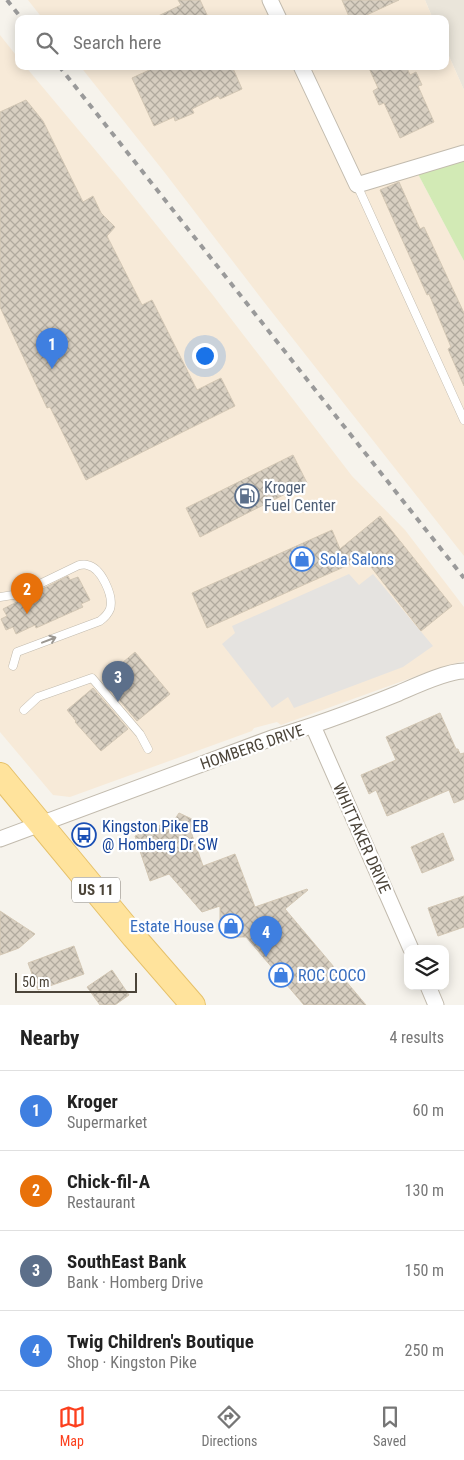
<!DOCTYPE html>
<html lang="en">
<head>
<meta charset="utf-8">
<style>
	body { margin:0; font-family:"Roboto Condensed",sans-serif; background:#f2f2f2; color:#222 }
	.controls { position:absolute; right:15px; bottom:15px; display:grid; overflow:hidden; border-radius:10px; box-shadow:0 2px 12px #0003 }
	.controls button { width:45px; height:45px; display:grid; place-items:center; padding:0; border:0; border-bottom:1px solid #e0e0e0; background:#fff; color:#222; font:25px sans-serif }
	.scale { position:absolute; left:15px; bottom:12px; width:122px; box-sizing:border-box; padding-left:5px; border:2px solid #4b4439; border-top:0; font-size:14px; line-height:18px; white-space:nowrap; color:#4b4439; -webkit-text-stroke:4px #fff; paint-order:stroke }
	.you { position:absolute; left:204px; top:355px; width:18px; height:18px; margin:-12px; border:4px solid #fff; border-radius:50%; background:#1a73e8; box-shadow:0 0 0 8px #1a73e833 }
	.badge { display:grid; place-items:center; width:32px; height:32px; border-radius:50%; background:#fc3f1d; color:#fff; font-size:16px; font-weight:700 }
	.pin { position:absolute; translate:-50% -41px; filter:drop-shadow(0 1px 2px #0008) }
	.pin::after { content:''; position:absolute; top:26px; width:18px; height:15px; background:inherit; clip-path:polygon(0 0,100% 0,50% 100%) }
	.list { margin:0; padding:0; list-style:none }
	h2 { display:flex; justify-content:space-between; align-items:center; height:65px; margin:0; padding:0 20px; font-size:21px }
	h2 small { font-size:16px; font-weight:400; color:#767676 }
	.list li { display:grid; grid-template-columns:32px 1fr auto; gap:15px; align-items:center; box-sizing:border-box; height:80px; padding:0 20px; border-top:1px solid #e0e0e0 }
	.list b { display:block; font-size:19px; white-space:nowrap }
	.list p { margin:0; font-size:16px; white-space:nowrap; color:#767676 }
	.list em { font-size:16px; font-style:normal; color:#767676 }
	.icon { flex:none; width:28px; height:28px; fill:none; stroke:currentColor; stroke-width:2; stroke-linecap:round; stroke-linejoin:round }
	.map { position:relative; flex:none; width:464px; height:1005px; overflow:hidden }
	.search { position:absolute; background:#fff; box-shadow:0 2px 12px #0003; left:15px; right:15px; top:15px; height:55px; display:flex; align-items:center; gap:12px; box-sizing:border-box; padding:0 18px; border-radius:10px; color:#767676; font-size:19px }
	.sheet { height:385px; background:#fff }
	nav { display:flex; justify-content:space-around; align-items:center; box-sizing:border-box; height:70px; border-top:1px solid #e0e0e0; background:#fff; font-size:14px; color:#767676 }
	nav a { display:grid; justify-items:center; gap:2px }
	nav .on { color:#fc3f1d }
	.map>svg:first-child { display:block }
</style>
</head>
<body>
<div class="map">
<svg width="464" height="1005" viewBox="0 0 464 1005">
	<defs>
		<pattern id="building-cross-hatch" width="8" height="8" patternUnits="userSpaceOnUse" patternTransform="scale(1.25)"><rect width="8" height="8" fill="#d8cfc1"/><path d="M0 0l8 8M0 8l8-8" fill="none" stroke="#b1aa9e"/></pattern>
	</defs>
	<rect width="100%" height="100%" fill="#f6f3ec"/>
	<path fill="#eae5da" d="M425 0H464V90L445 47V19H433Z"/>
	<path fill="#f7ead8" d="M28 0H425L433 19H43Z
		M0 35 19 59V66H25L122 182 212 294 352 476 405 530 464 607V661L436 669 281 725 277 722 254 728 252 731 70 797 53 795 0 732Z
		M445 47 464 90V161L418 174 464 261V556L264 302 165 173 80 66H445Z"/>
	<path fill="#d2eab5" d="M464 161V261L418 174Z"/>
	<path fill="#e5e3e0" d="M349 574 359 585 373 574 433 646 403 667 294 708 288 697 272 708 222 644 235 633 232 626Z"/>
	<path fill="url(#building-cross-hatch)" stroke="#d3c7b4" d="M178 0H200L209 19H152L181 5Z
		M342 0H399L358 19H350Z
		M158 66H232L242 89 220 99 218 96 192 109 194 113 175 121 174 117 154 126 132 78Z
		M368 66H406L410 75 416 72 422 85 418 86 434 122 400 138 384 103 379 105 373 91 378 88Z
		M26 100 43 121 83 202 93 196 101 213 115 227 107 236 142 305 152 300 197 390 221 378 235 406 86 480 50 407 47 408 0 307V112Z
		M399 182 420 229 424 227 464 313V386L448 349 451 347 429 294 427 295 380 190Z
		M293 455 307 483 200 537 186 508Z
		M380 516 452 606 421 631 364 558 207 628 192 593 332 530 340 549Z
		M68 576 70 580 78 577 90 600 81 604 83 607 36 628 35 625 16 634 13 627 6 630 1 619 7 616 3 609Z
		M135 652 170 694 137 721 102 680Z
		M93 688 128 729 101 751 75 722 76 721 67 710Z
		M440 713 456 749H458L460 754 464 753V799L454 803 449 790 387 816 376 790 369 794 361 775 396 760 386 737Z
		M179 813 194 820 190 829 203 866 235 854 255 907 307 889 308 890 285 909 366 1005H304L246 937H234L224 932 220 924V906L202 912 169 874 150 881 135 836 175 819Z
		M443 833 454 860 422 873 411 847Z
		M464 896V927L438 936 428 908Z
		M0 911 35 934 19 948 0 955Z
		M74 946 84 974 38 990 28 963Z
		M112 970 129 995 115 1005H100L87 987Z"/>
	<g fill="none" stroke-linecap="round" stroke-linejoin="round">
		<g stroke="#c2bbae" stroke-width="9">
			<path id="lane" d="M357 185 464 420
				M0 597 19 594 79 565C81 565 84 564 87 565 101 567 114 596 110 609 108 614 104 618 100 621L17 652 13 666
				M24 710 38 697 92 678 140 734 148 749"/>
		</g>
		<g stroke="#c2bbae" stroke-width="17">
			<path id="street" d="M270 0 279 19
				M301 66 357 185 464 153
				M313 726 411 949
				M0 839 272 738C315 726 357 710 399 693 415 686 447 671 464 671
				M428 986 436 1005"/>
		</g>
		<g stroke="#e6c16a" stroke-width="26">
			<path id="primary" d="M0 775 134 937 193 1005"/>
		</g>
		<use href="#lane" stroke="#fff" stroke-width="8"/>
		<use href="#street" stroke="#fff" stroke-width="15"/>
		<use href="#primary" stroke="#ffe39c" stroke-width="24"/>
		<path stroke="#9a9a9a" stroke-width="4" stroke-dasharray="6 6" stroke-linecap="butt" d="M7 0 22 19
			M59 66 464 578"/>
	</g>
	<defs><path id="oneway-shaft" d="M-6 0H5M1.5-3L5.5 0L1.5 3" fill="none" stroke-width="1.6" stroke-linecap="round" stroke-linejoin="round" transform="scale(1.25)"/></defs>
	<use stroke="#9c9892" href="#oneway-shaft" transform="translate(49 640) rotate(-21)"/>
	<defs>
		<g id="fuel-ring" transform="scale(1.25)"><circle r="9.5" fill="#fff" stroke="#5c6f8a" stroke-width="1.5"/><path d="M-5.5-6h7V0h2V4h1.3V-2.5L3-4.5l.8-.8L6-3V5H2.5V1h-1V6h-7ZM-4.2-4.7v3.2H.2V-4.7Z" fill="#5c6f8a"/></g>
		<g id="shop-ring" transform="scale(1.25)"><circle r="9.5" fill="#fff" stroke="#3f7fe0" stroke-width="1.5"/><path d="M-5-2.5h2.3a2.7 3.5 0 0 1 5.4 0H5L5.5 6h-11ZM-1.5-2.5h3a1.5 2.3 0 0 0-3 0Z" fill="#3f7fe0"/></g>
		<g id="bus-ring" transform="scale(1.25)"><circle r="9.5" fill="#fff" stroke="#1a4fb4" stroke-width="1.5"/><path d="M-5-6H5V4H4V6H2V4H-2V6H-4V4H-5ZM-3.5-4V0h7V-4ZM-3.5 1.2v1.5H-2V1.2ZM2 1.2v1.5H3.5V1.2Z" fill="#1a4fb4"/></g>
	</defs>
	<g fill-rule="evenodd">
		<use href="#fuel-ring" x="247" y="496"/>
		<use href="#shop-ring" x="302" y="559"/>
		<use href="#bus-ring" x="84" y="835"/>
		<use href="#shop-ring" x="231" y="926"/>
		<use href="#shop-ring" x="281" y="975"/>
	</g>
	<g text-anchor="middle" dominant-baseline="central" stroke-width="4.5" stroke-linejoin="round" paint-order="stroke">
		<rect fill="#fff" stroke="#817c74" stroke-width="1" x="72" y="877.5" width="48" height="25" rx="4"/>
		<g font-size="15" font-weight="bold" fill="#4b4439">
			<text x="96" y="890">US 11</text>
		</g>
		<g font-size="16" fill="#4e5e75" stroke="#fff" text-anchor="start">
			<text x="264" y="487">Kroger<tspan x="264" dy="18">Fuel Center</tspan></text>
		</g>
		<g font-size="16" fill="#366cbe" stroke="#fff" text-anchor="start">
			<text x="320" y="559">Sola Salons</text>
			<text x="214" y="926" text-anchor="end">Estate House</text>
			<text x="298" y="975">ROC COCO</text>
		</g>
		<g font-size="16" fill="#4b4439" stroke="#fff">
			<text transform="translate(252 747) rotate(-19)">HOMBERG DRIVE</text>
			<text transform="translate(362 838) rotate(66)">WHITTAKER DRIVE</text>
		</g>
		<g font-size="16" fill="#164399" stroke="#fff" text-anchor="start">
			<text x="102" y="826">Kingston Pike EB<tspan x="102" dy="18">@ Homberg Dr SW</tspan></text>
		</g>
	</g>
</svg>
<div class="controls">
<button><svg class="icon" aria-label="layers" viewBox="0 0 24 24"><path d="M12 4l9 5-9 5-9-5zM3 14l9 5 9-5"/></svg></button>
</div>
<div class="scale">50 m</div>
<div class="you"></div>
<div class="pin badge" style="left:52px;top:369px;background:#3f7fe0">1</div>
<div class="pin badge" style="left:27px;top:614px;background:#e8710a">2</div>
<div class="pin badge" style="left:118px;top:702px;background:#5c6f8a">3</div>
<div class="pin badge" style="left:266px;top:957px;background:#3f7fe0">4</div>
<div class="search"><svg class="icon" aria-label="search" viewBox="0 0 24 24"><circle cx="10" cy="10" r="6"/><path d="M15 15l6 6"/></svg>Search here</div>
</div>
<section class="sheet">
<h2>Nearby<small>4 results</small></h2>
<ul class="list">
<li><span class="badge" style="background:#3f7fe0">1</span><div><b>Kroger</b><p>Supermarket</p></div><em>60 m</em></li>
<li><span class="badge" style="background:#e8710a">2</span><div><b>Chick-fil-A</b><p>Restaurant</p></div><em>130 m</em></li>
<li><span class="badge" style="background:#5c6f8a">3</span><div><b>SouthEast Bank</b><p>Bank · Homberg Drive</p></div><em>150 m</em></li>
<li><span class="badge" style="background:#3f7fe0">4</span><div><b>Twig Children's Boutique</b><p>Shop · Kingston Pike</p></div><em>250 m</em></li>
</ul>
</section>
<nav>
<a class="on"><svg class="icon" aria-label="map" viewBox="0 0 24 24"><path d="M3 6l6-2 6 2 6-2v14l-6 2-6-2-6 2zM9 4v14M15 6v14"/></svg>Map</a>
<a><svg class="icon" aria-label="directions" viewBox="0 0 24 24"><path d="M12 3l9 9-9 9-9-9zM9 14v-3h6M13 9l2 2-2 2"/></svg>Directions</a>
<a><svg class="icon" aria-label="saved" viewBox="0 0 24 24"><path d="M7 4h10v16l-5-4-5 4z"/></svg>Saved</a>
</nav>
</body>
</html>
